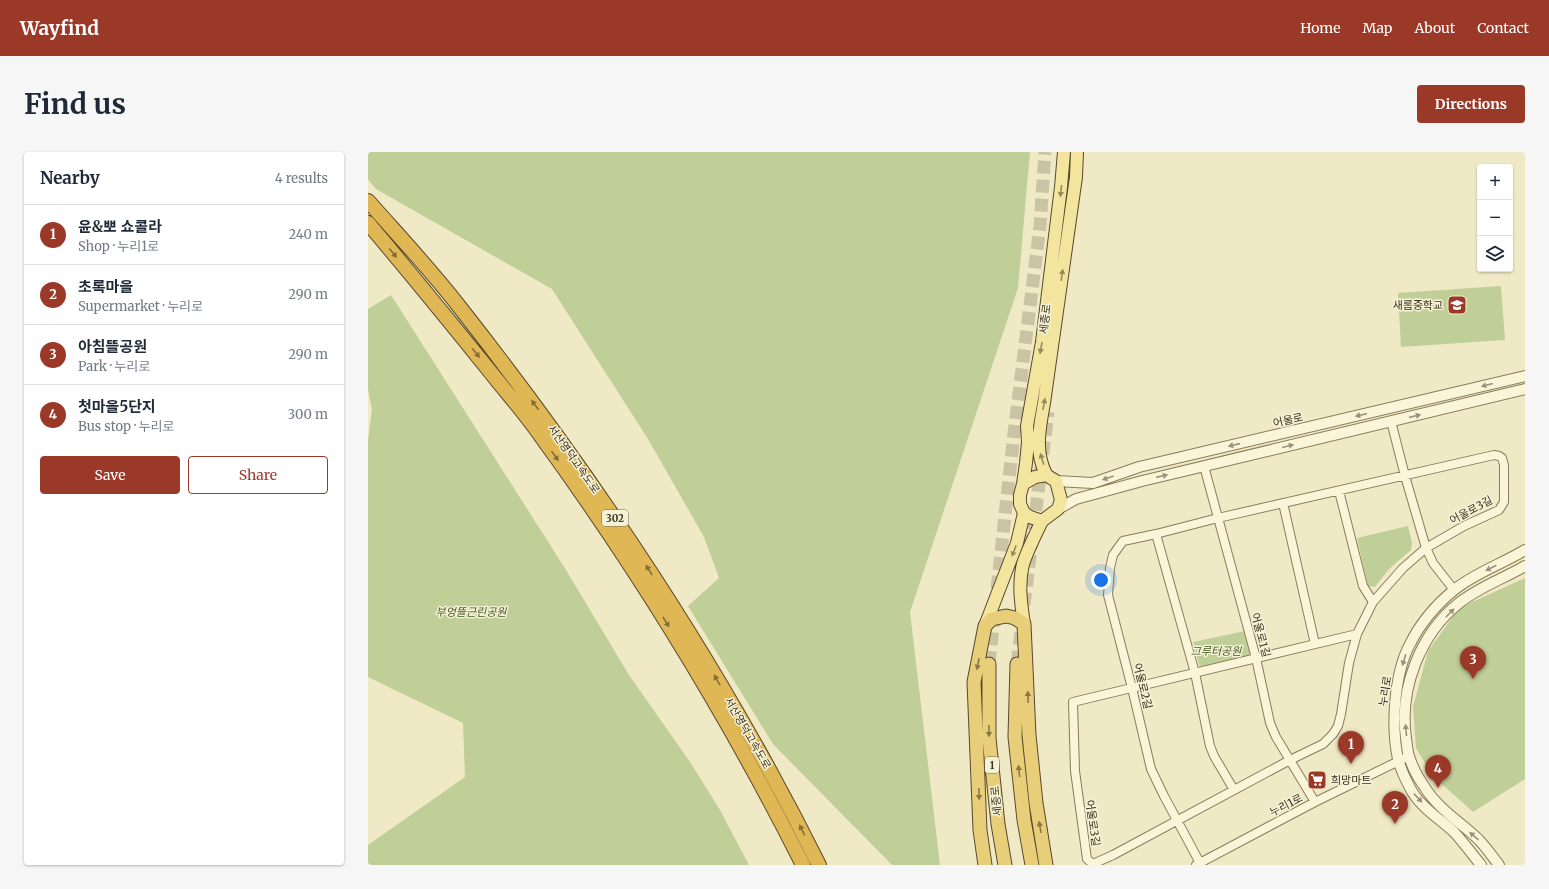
<!DOCTYPE html>
<html lang="en">
<head>
<meta charset="utf-8">
<style>
	body { margin:0; font-family:Merriweather,"Noto Sans KR",serif; background:#f6f6f7; color:#1f2937 }
	.controls { position:absolute; right:12px; top:12px; display:grid; overflow:hidden; border-radius:4px; box-shadow:0 1px 3px #0004 }
	.controls button { width:36px; height:36px; display:grid; place-items:center; padding:0; border:0; border-bottom:1px solid #e0e1e3; background:#fff; color:#1f2937; font:20px sans-serif }
	.you { position:absolute; left:733px; top:428px; width:14px; height:14px; margin:-10px; border:3px solid #fff; border-radius:50%; background:#1a73e8; box-shadow:0 0 0 6px #1a73e833 }
	.badge { display:grid; place-items:center; width:26px; height:26px; border-radius:50%; background:#9b3929; color:#fff; font-size:13px; font-weight:700 }
	.pin { position:absolute; translate:-50% -33px; filter:drop-shadow(0 1px 2px #0008) }
	.pin::after { content:''; position:absolute; top:21px; width:14px; height:12px; background:inherit; clip-path:polygon(0 0,100% 0,50% 100%) }
	.list { margin:0; padding:0; list-style:none }
	h2 { display:flex; justify-content:space-between; align-items:center; height:52px; margin:0; padding:0 16px; font-size:17px }
	h2 small { font-size:13px; font-weight:400; color:#747a83 }
	.list li { display:grid; grid-template-columns:26px 1fr auto; gap:12px; align-items:center; box-sizing:border-box; height:60px; padding:0 16px; border-top:1px solid #e0e1e3 }
	.list b { display:block; font-size:15px; white-space:nowrap }
	.list p { margin:0; font-size:13px; white-space:nowrap; color:#747a83 }
	.list em { font-size:13px; font-style:normal; color:#747a83 }
	.actions { display:flex; gap:8px; padding:12px 16px }
	.actions a { flex:1; padding:9px 0; border:1px solid #9b3929; border-radius:4px; text-align:center; font-size:14px; color:#9b3929 }
	.actions .main { background:#9b3929; color:#fff }
	.icon { flex:none; width:22px; height:22px; fill:none; stroke:currentColor; stroke-width:2; stroke-linecap:round; stroke-linejoin:round }
	.map { position:relative; flex:none; width:1157px; height:713px; overflow:hidden; border-radius:4px }
	header { display:flex; align-items:center; gap:24px; box-sizing:border-box; height:56px; padding:0 20px; background:#9b3929; color:#fff }
	header strong { font-size:19px }
	nav { display:flex; gap:22px; margin-inline-start:auto; font-size:14px }
	.intro { display:flex; align-items:center; justify-content:space-between; box-sizing:border-box; height:96px; padding:0 24px }
	h1 { margin:0; font-size:28px }
	.button { padding:10px 18px; border-radius:4px; background:#9b3929; color:#fff; font-size:14px; font-weight:700 }
	main { display:flex; gap:24px; padding:0 24px }
	aside { flex:1; background:#fff; border-radius:4px; box-shadow:0 1px 3px #0004 }
	.map>svg:first-child { display:block }
</style>
</head>
<body>
<header>
<strong>Wayfind</strong>
<nav><a>Home</a><a>Map</a><a>About</a><a>Contact</a></nav>
</header>
<div class="intro"><h1>Find us</h1><a class="button">Directions</a></div>
<main>
<aside>
<h2>Nearby<small>4 results</small></h2>
<ul class="list">
<li><span class="badge">1</span><div><b>윤&amp;뽀 쇼콜라</b><p>Shop · 누리1로</p></div><em>240 m</em></li>
<li><span class="badge">2</span><div><b>초록마을</b><p>Supermarket · 누리로</p></div><em>290 m</em></li>
<li><span class="badge">3</span><div><b>아침뜰공원</b><p>Park · 누리로</p></div><em>290 m</em></li>
<li><span class="badge">4</span><div><b>첫마을5단지</b><p>Bus stop · 누리로</p></div><em>300 m</em></li>
</ul>
<div class="actions"><a class="main">Save</a><a>Share</a></div>
</aside>
<div class="map">
<svg width="1157" height="713" viewBox="0 0 1157 713">
	<rect width="100%" height="100%" fill="#efe9c5"/>
	<path fill="#c0ce98" d="M0 0H662L650 136 542 460 572 713H524L405 592 320 454 351 426 336 385 280 287 184 137 8 37 0 27Z
		M1133 134 1137 188 1033 195 1030 141Z
		M23 143 198 418 261 523 322 610 352 658 381 713H0V693L97 625 95 571 0 525V289L4 257 0 238V157Z
		M1040 374 1044 391 1043 398 1021 417 1007 435 1000 434 989 386Z
		M1157 426V627L1105 660 1065 624 1048 596 1045 555 1060 499 1091 456Z
		M877 479 882 501 880 506 837 516 831 513 825 490Z"/>
	<g fill="none" stroke-linecap="round" stroke-linejoin="round">
		<path stroke="#cbc4a4" stroke-width="13" stroke-dasharray="13 6" stroke-linecap="butt" d="M629 437 646 281 672 74 677 0
			M656 453 680 260
			M621 512 627 457
			M649 512 653 480"/>
		<g stroke="#8b7b5a" stroke-width="10">
			<path id="minor" d="M1023 269 1037 324 1058 396 1065 411 1086 438
				M836 314 888 506 902 571 908 585 947 650
				M971 339 995 434 1005 450
				M915 351 947 492
				M788 382 827 521 842 594 846 604 866 638
				M832 711 796 644 783 617 764 536 740 443 742 416 745 403 755 389 788 382 850 366 1126 303 1131 304 1134 306 1136 313V350L1131 358 1096 374 1058 396 1035 416 1005 450 989 482 981 511 973 562 970 574 965 582 955 592 922 608 745 703 725 712 719 707 707 619 705 550C799 527 894 505 989 482
				M828 713 947 650 1041 604"/>
		</g>
		<g stroke="#8b7b5a" stroke-width="12">
			<path id="tertiary" d="M688 329 725 331 771 315 1157 224
				M690 357 708 347 774 329 1157 237
				M1113 713C1104 702 1096 691 1086 680 1073 668 1054 656 1045 641 1040 633 1032 616 1030 607 1023 574 1026 522 1042 492 1052 472 1069 452 1086 438 1107 421 1134 412 1157 398
				M1131 713C1124 704 1118 695 1110 687 1092 670 1069 656 1056 634 1050 626 1044 614 1041 604 1039 599 1039 592 1038 586 1031 537 1052 482 1091 451 1111 435 1135 427 1157 414"/>
		</g>
		<g stroke="#58482f" stroke-width="14">
			<path id="primary" d="M696 0 693 35 674 190 659 274 660 290 658 311 655 332 652 343V352L656 361 662 365 674 369 690 357 693 348 688 329C685 327 680 325 678 322 666 299 672 274 676 251L708 25 709 0
				M655 332 667 325 679 323
				M656 472C653 452 650 432 655 412 660 397 667 383 674 369
				M617 474 649 391 656 361"/>
		</g>
		<g stroke="#58482f" stroke-width="15">
			<path id="trunk" d="M621 512V586L630 672 637 713
				M649 512 647 585 656 668 664 713
				M617 713 612 678 606 530 617 474 624 467 638 464 647 466 656 472 661 583 668 651 678 713"/>
		</g>
		<g stroke="#58482f" stroke-width="16">
			<path id="motorway" d="M0 49C30 83 62 117 90 153 227 327 352 514 451 713
				M0 71C42 121 83 171 124 222 139 241 156 260 170 280 270 417 359 562 435 713"/>
		</g>
		<use href="#minor" stroke="#faf5d9" stroke-width="8"/>
		<use href="#tertiary" stroke="#faf5d9" stroke-width="10"/>
		<use href="#primary" stroke="#f3e59d" stroke-width="12"/>
		<use href="#trunk" stroke="#e9ce79" stroke-width="13"/>
		<use href="#motorway" stroke="#dfb755" stroke-width="14"/>
	</g>
	<defs><path id="oneway-solid" d="M-6-.8H1V-3.2L6.5 0L1 3.2V.8H-6Z"/></defs>
	<g fill="#968a5e">
		<use href="#oneway-solid" transform="translate(693 39) rotate(96)"/>
		<use href="#oneway-solid" transform="translate(694 123) rotate(-82)"/>
		<use href="#oneway-solid" transform="translate(673 196) rotate(100)"/>
		<use href="#oneway-solid" transform="translate(676 252) rotate(-80)"/>
		<use href="#oneway-solid" transform="translate(674 307) rotate(-107)"/>
		<use href="#oneway-solid" transform="translate(646 399) rotate(111)"/>
	</g>
	<g fill="#846d37">
		<use href="#oneway-solid" transform="translate(25 101) rotate(50)"/>
		<use href="#oneway-solid" transform="translate(108 201) rotate(51)"/>
		<use href="#oneway-solid" transform="translate(167 253) rotate(-127)"/>
		<use href="#oneway-solid" transform="translate(187 304) rotate(55)"/>
		<use href="#oneway-solid" transform="translate(281 418) rotate(-122)"/>
		<use href="#oneway-solid" transform="translate(298 470) rotate(58)"/>
		<use href="#oneway-solid" transform="translate(349 528) rotate(-120)"/>
		<use href="#oneway-solid" transform="translate(434 678) rotate(-116)"/>
	</g>
	<g fill="#9a927c">
		<use href="#oneway-solid" transform="translate(1119 233) rotate(166)"/>
		<use href="#oneway-solid" transform="translate(993 263) rotate(167)"/>
		<use href="#oneway-solid" transform="translate(1047 264) rotate(-13)"/>
		<use href="#oneway-solid" transform="translate(866 293) rotate(167)"/>
		<use href="#oneway-solid" transform="translate(920 294) rotate(-14)"/>
		<use href="#oneway-solid" transform="translate(794 324) rotate(-13)"/>
		<use href="#oneway-solid" transform="translate(740 326) rotate(161)"/>
		<use href="#oneway-solid" transform="translate(1123 416) rotate(153)"/>
		<use href="#oneway-solid" transform="translate(1082 461) rotate(-46)"/>
		<use href="#oneway-solid" transform="translate(1036 508) rotate(107)"/>
		<use href="#oneway-solid" transform="translate(1038 578) rotate(-95)"/>
		<use href="#oneway-solid" transform="translate(1050 646) rotate(47)"/>
		<use href="#oneway-solid" transform="translate(1106 684) rotate(-139)"/>
	</g>
	<g fill="#897748">
		<use href="#oneway-solid" transform="translate(610 512) rotate(101)"/>
		<use href="#oneway-solid" transform="translate(660 545) rotate(-92)"/>
		<use href="#oneway-solid" transform="translate(621 579) rotate(90)"/>
		<use href="#oneway-solid" transform="translate(651 619) rotate(-96)"/>
		<use href="#oneway-solid" transform="translate(611 642) rotate(88)"/>
		<use href="#oneway-solid" transform="translate(672 675) rotate(-100)"/>
	</g>
	<defs>
		<g id="school-square" transform="scale(1)"><rect x="-9" y="-9" width="18" height="18" rx="4" fill="#9b3929" stroke="#f6f2d5"/><path d="M0-5L7-2L0 1L-7-2ZM-4 1L0 2.5L4 1V4Q0 6-4 4Z" fill="#fff"/></g>
		<g id="supermarket-square" transform="scale(1)"><rect x="-9" y="-9" width="18" height="18" rx="4" fill="#9b3929" stroke="#f6f2d5"/><path d="M-6-5.5h2.5l.6 2H6L4.5 2H-2.5L-4.4-4H-6ZM-1.5 3.2a1.3 1.3 0 1 0 .1 0ZM3 3.2a1.3 1.3 0 1 0 .1 0Z" fill="#fff"/></g>
	</defs>
	<g fill-rule="evenodd">
		<use href="#school-square" x="1089" y="153"/>
		<use href="#supermarket-square" x="949" y="628"/>
	</g>
	<g text-anchor="middle" dominant-baseline="central" stroke-width="3" stroke-linejoin="round" paint-order="stroke">
		<g fill="#f6f2d5" stroke="#726a56" stroke-width="1">
			<rect x="234" y="358" width="26" height="16" rx="3"/>
			<rect x="617" y="605" width="14" height="16" rx="3"/>
		</g>
		<g font-size="10" font-weight="bold" fill="#3a301f">
			<text x="247" y="366">302</text>
			<text x="624" y="613">1</text>
		</g>
		<g font-size="11" fill="#3a301f" stroke="#f6f2d5" text-anchor="end">
			<text x="1075" y="153">새롬중학교</text>
			<text x="963" y="628" text-anchor="start">희망마트</text>
		</g>
		<g font-size="11" fill="#3a301f" stroke="#f6f2d5">
			<text transform="translate(677 167) rotate(-83)">세종로</text>
			<text transform="translate(920 268) rotate(-13)">어울로</text>
			<text transform="translate(206 307) rotate(55)">서산영덕고속도로</text>
			<text transform="translate(1103 358) rotate(-28)">어울로3길</text>
			<text transform="translate(893 483) rotate(75)">어울로1길</text>
			<text transform="translate(775 534) rotate(76)">어울로2길</text>
			<text transform="translate(1017 539) rotate(-81)">누리로</text>
			<text transform="translate(380 581) rotate(60)">서산영덕고속도로</text>
			<text transform="translate(628 649) rotate(-96)">세종로</text>
			<text transform="translate(918 653) rotate(-28)">누리1로</text>
			<text transform="translate(725 671) rotate(82)">어울로3길</text>
		</g>
		<g font-size="11" font-style="italic" fill="#435725" stroke="#f6f2d5">
			<text x="103" y="460">부엉뜰근린공원</text>
			<text x="848" y="499">그루터공원</text>
		</g>
	</g>
</svg>
<div class="controls">
<button>+</button>
<button>−</button>
<button><svg class="icon" aria-label="layers" viewBox="0 0 24 24"><path d="M12 4l9 5-9 5-9-5zM3 14l9 5 9-5"/></svg></button>
</div>
<div class="you"></div>
<div class="pin badge" style="left:983px;top:612px">1</div>
<div class="pin badge" style="left:1027px;top:672px">2</div>
<div class="pin badge" style="left:1105px;top:527px">3</div>
<div class="pin badge" style="left:1070px;top:636px">4</div>
</div>
</main>
</body>
</html>
